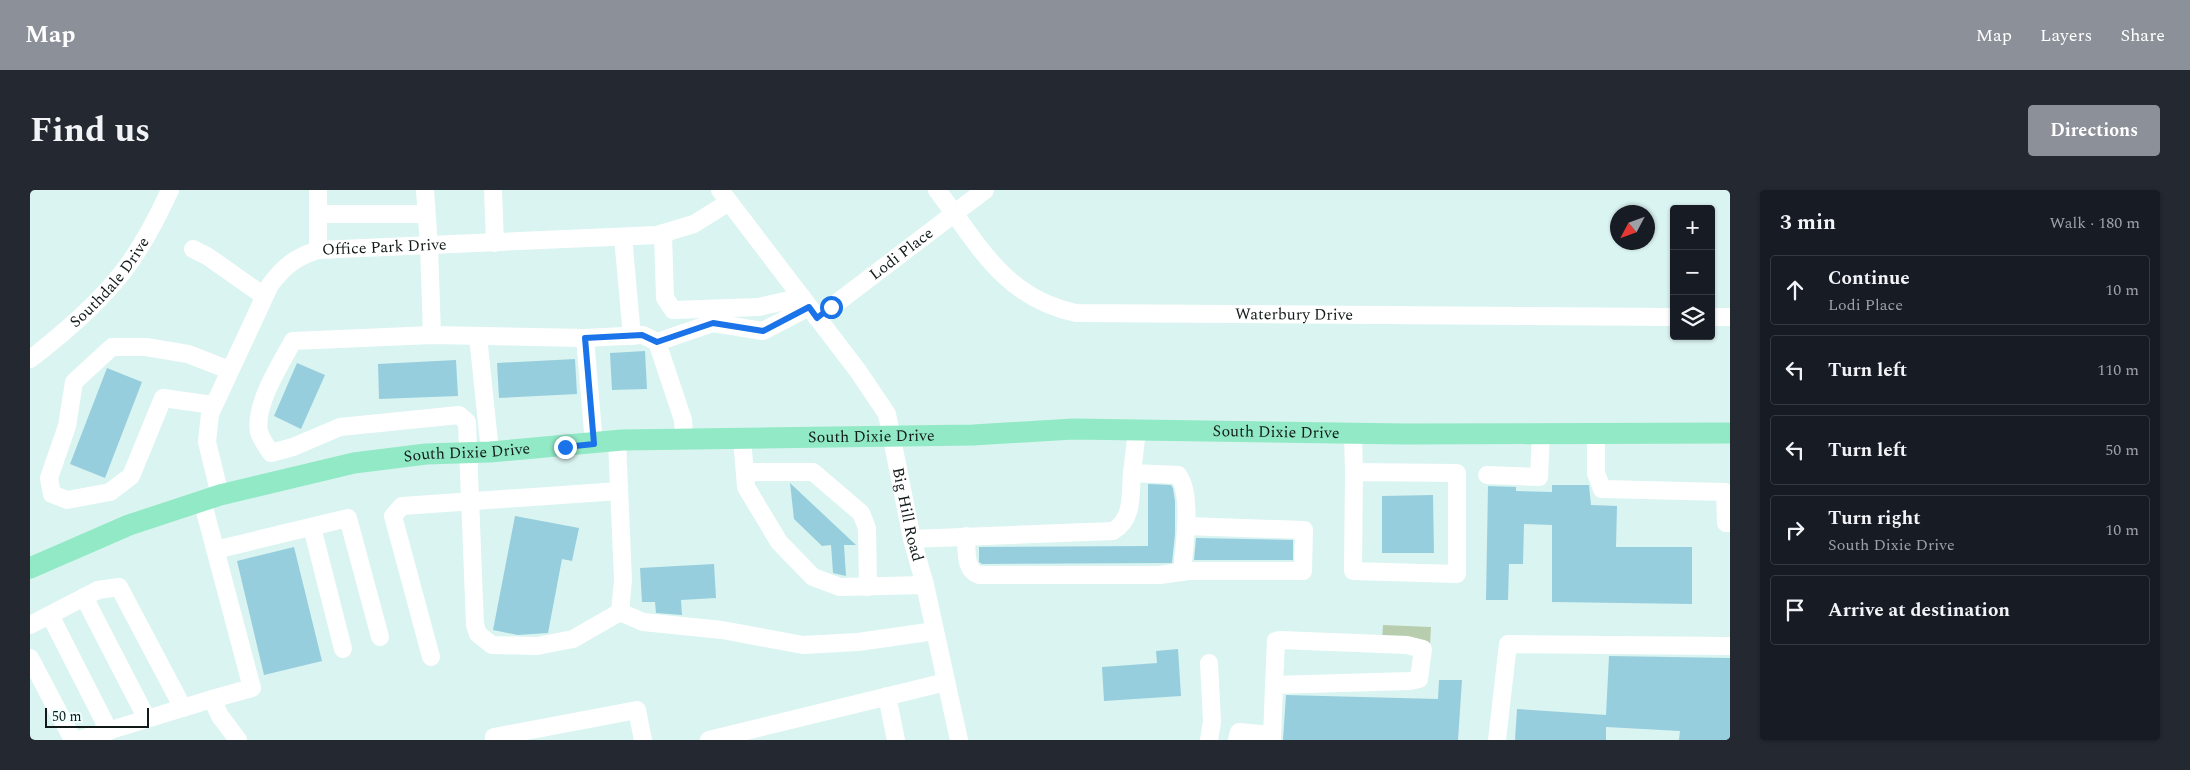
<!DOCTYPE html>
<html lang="en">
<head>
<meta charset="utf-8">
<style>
	body { margin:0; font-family:Spectral,serif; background:#242831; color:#f1f3f6 }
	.controls { position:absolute; right:15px; top:15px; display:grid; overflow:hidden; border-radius:5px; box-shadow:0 1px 4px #0004 }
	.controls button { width:45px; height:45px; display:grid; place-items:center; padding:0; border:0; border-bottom:1px solid #363941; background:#171b24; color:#f1f3f6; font:25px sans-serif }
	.compass { position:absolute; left:1580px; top:15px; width:45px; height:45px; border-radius:50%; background:#171b24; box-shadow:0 1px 4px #0004; rotate:229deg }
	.scale { position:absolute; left:15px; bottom:12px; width:104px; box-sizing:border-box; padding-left:5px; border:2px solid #111a19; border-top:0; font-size:14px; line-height:18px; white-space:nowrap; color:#111a19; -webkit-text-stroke:4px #effffd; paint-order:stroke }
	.stop { position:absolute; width:15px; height:15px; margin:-11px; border:4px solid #1a73e8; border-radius:50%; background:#fff }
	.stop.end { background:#1a73e8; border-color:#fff; box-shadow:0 1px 5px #0008 }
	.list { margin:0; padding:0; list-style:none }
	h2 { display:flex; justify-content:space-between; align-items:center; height:65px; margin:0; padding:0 20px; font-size:21px }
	h2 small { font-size:16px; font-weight:400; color:#9ea1a6 }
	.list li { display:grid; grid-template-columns:32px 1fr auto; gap:15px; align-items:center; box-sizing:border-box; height:70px; margin:0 10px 10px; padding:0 10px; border:1px solid #363941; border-radius:5px }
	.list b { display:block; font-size:19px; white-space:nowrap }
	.list p { margin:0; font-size:16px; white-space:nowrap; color:#9ea1a6 }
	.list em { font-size:16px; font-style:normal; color:#9ea1a6 }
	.icon { flex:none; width:28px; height:28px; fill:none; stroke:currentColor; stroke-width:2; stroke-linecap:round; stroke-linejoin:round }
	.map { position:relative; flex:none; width:1700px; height:550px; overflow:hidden; border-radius:5px }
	header { display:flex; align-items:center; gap:30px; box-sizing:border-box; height:70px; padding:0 25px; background:#8c9099; color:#fff }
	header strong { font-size:24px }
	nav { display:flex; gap:28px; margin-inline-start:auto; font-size:18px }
	.intro { display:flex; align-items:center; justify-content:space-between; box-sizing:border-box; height:120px; padding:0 30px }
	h1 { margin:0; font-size:35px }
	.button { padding:12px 22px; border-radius:5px; background:#8c9099; color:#fff; font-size:18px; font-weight:700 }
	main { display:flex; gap:30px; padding:0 30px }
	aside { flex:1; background:#171b24; border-radius:5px; box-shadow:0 1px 4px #0004 }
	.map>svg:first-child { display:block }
</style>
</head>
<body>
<header>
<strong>Map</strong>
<nav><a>Map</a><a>Layers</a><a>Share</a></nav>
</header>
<div class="intro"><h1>Find us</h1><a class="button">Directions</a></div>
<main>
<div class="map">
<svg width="1700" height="550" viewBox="0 0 1700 550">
	<rect width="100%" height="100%" fill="#daf4f1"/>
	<path fill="#b8ccae" d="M1353 435 1401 437 1400 454 1352 451Z"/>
	<path fill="#97cede" d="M615 161 617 199 582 200 580 163Z
		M545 169 547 204 469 208 467 173Z
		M426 170 428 206 349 209 348 174Z
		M267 173 295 185 271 239 244 226Z
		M77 178 112 192 75 288 40 274Z
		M760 293 826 355H814L816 386 803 383 801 355 792 356 764 329Z
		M1118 294 1141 295 1143 298 1145 311V344L1142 373 952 374 949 372V357L1118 356Z
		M1522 295H1559L1561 315 1587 316 1586 357H1662V414L1522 412V335L1494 334 1493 374H1479L1478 410H1456L1458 296 1486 297V301L1522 302Z
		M1403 305 1404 363H1352V306Z
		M485 326 549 338 542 371 532 369 518 443 488 445 463 440Z
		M1166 348 1263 350V370H1164Z
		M264 357 292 471 234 485 207 371Z
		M684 374 686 408 651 410 652 425 626 423 625 412H612L610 378Z
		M1148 459 1151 506 1074 511 1072 477 1127 473 1126 461Z
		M1579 466 1700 468V550H1649L1650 541 1576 537V550H1485L1487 519 1576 525Z
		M1409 490H1432L1428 550H1253L1256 505 1408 509Z"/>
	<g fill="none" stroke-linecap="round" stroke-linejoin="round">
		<g stroke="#fff" stroke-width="18">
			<path d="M288 0V60"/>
			<path d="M395 0 399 56 402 145"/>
			<path d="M463 0 465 53"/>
			<path id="s1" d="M690 0 828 181 857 224 882 349 895 395 929 550"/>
			<path id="s2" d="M907 0C949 55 974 108 1046 123L1644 127"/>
			<path d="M289 24H396"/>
			<path d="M633 44 635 108 643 120 729 117 772 107"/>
			<path d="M593 47 602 146"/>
			<path d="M163 59 177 66 234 106"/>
			<path d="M1681 127H1700"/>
			<path id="s3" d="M787 128 955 0"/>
			<path d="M448 146 460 262"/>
			<path d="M555 148 564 254"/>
			<path d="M627 152 683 133 733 141 779 117"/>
			<path id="s4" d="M0 169C13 160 24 150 36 140 89 94 111 63 140 0"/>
			<path d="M183 215 133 208 101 286 80 302 37 310 22 304 19 288 37 236 44 192 82 157H116L158 164 199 180"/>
			<path d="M1107 240 1102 283 1148 285C1163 305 1154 357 1152 382"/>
			<path d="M1323 243 1324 282 1427 283V384L1323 381 1324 282"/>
			<path d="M1566 245V283L1572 299 1695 302 1696 333H1700"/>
			<path d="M712 248 716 297 749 352 783 387 810 397 895 395"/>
			<path d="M587 251 593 390 590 422 543 449 507 456 462 455 448 444 445 435 437 232 429 225 310 237 263 257 241 263C237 257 231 249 229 242 224 215 250 175 263 151L402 145 555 148 613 145 627 152 653 230 654 248"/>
			<path d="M715 282H783L831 323 837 338 838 397"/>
			<path d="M1457 285 1509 287 1511 244"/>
			<path id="s5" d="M190 305 177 252 180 224 240 95C254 76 266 67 288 60L627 45 664 34 699 12"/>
			<path d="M172 310 222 498 182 509"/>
			<path d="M282 337 313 459"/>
			<path d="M936 346C937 360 934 380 949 385H1130L1158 381H1273L1274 340 1156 336"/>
			<path d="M882 349 1083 341C1104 329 1100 304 1102 283"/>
			<path d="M185 360 318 328 350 447"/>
			<path d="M54 407 117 529"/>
			<path d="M590 422 613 432 692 440 773 455 828 452 905 441"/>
			<path d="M20 425 79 541"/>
			<path d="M0 435 68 400 89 397 153 518"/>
			<path d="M401 467 363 326 372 316 589 301"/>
			<path d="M0 468 43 550"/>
			<path d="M857 506 866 550"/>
			<path d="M48 550 182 509 190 526 208 550"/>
			<path d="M464 550V547L607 520 613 550"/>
			<path d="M679 550 916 492"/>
			<path d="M1179 550 1182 532 1179 473"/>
			<path d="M1207 550 1209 542 1242 545"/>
			<path d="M1242 550 1244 495 1380 491 1389 489 1393 459 1377 455 1250 450 1246 451 1244 495"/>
			<path d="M1467 550 1478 454 1700 456"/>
		</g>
		<path stroke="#91e9c5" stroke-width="21" id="s6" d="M0 378 99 335 190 305 324 273 396 264 460 262 592 250 943 245 1043 239 1374 244 1700 243"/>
	</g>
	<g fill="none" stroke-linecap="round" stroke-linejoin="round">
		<path stroke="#1a73e8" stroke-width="6" d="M535 257 564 254 555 148 612 145 627 152 683 133 733 141 779 117 787 128 801 117"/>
	</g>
	<g text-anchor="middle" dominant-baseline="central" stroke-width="4.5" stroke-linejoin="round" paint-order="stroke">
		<g font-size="16" fill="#111a19" stroke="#effffd">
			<text stroke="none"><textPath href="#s5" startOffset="352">Office Park Drive</textPath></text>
			<text stroke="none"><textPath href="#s3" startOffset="106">Lodi Place</textPath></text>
			<text stroke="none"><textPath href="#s4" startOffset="111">Southdale Drive</textPath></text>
			<text stroke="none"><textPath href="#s2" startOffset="409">Waterbury Drive</textPath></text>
			<text stroke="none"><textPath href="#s6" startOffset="1265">South Dixie Drive</textPath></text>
			<text stroke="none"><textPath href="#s6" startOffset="860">South Dixie Drive</textPath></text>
			<text stroke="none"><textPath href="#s6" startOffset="455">South Dixie Drive</textPath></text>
			<text stroke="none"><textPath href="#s1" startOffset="382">Big Hill Road</textPath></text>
		</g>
	</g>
</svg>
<div class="controls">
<button>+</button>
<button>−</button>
<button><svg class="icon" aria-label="layers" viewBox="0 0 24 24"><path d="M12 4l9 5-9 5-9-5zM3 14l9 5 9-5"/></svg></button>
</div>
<svg class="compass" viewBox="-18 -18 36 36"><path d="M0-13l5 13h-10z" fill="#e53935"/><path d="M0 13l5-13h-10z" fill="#9ea1a6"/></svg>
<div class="scale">50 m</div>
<div class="stop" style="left:801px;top:117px"></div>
<div class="stop end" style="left:535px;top:257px"></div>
</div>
<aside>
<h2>3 min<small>Walk · 180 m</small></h2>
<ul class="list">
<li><svg class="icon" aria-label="ahead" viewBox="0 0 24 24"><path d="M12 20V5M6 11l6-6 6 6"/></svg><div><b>Continue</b><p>Lodi Place</p></div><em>10 m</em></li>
<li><svg class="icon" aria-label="left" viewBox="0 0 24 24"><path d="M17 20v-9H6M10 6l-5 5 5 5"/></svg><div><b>Turn left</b></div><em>110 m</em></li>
<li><svg class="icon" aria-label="left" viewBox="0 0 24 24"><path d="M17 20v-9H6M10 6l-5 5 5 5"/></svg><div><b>Turn left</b></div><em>50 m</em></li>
<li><svg class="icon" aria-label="right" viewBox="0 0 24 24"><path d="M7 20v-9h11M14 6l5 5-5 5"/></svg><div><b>Turn right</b><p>South Dixie Drive</p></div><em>10 m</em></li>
<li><svg class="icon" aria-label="arrive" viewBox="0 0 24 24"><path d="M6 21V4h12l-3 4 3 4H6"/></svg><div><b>Arrive at destination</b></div></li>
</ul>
</aside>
</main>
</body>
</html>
